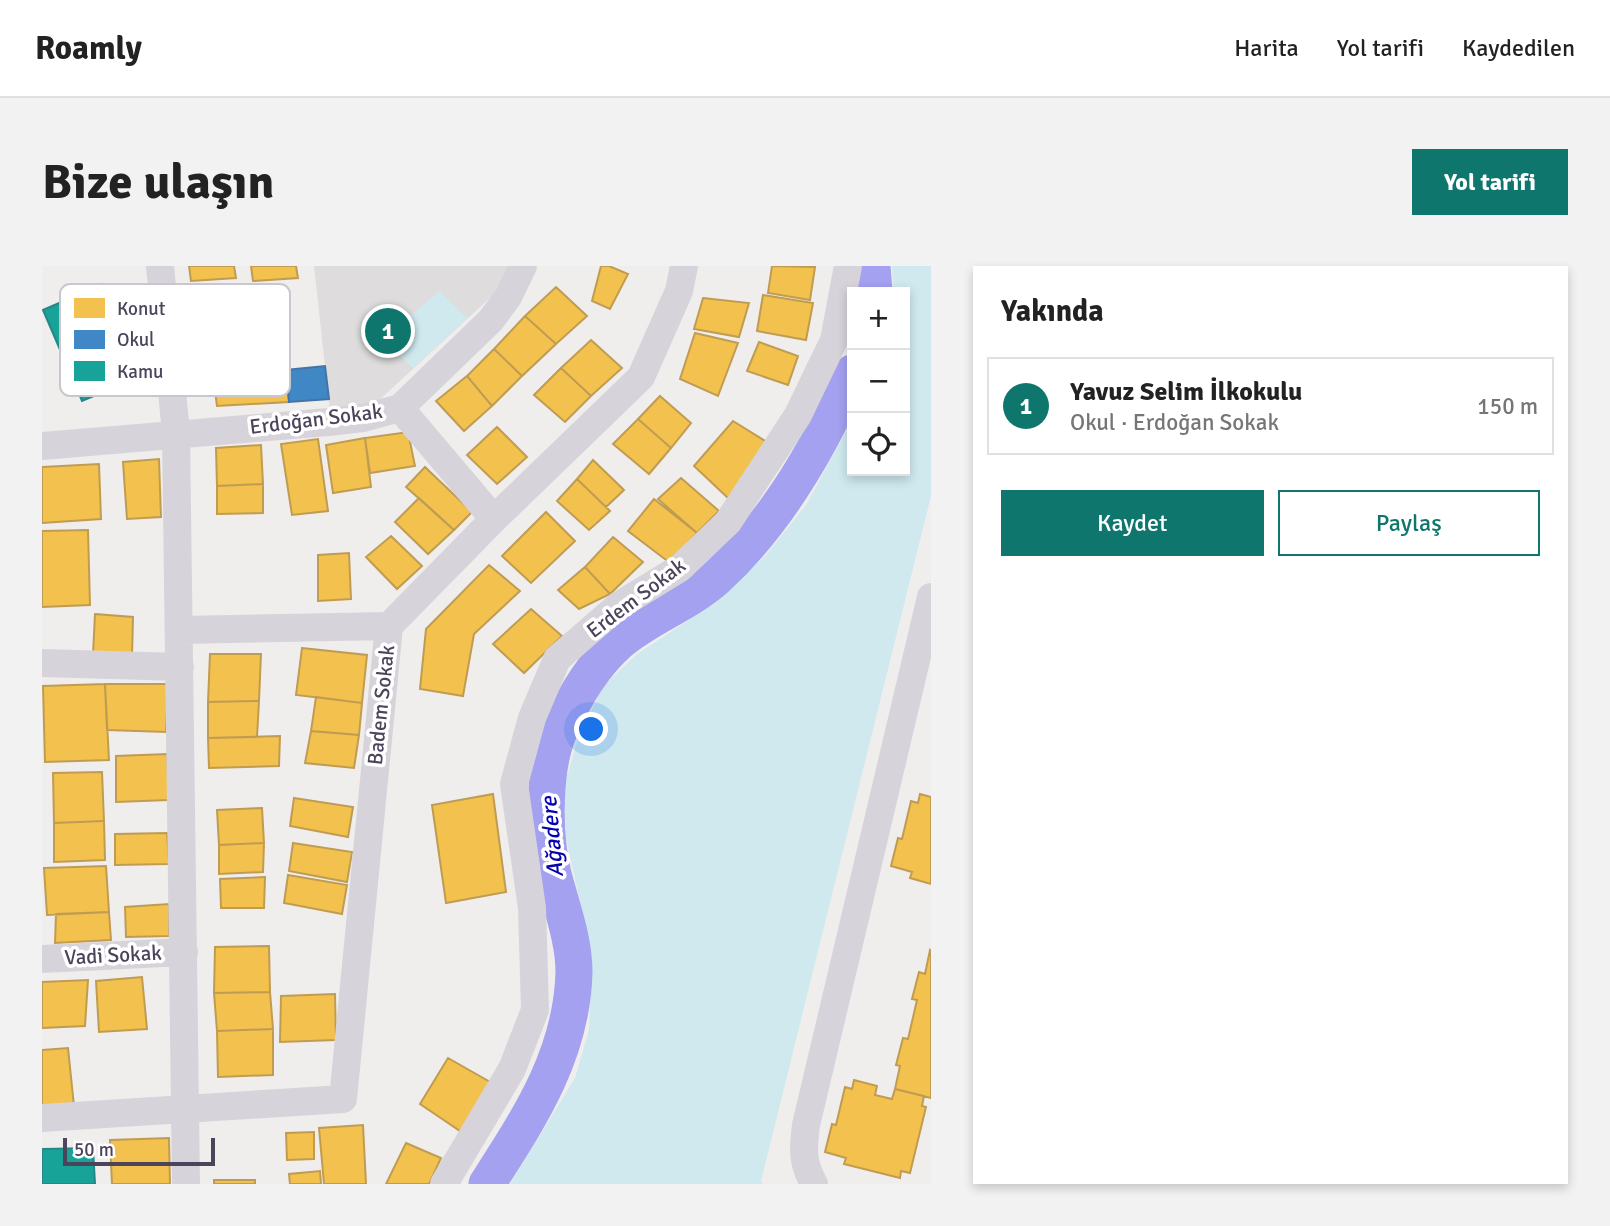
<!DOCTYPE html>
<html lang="tr">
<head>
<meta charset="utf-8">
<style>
	body { margin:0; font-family:Signika,sans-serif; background:#f2f2f2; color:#222 }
	.controls { position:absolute; right:21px; top:21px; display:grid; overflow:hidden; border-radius:0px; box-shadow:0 4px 10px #0003 }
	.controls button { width:63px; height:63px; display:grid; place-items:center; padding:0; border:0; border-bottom:2px solid #e0e0e0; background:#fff; color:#222; font:35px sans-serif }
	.scale { position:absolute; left:21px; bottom:18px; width:152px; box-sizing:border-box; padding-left:7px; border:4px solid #4b445b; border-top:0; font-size:19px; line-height:24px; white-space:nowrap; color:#4b445b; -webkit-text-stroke:5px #fff; paint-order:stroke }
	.you { position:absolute; left:550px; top:464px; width:24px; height:24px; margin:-18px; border:5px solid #fff; border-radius:50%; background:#1a73e8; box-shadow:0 0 0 10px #1a73e833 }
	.badge { display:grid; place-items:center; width:46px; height:46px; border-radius:50%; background:#0f766e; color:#fff; font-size:23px; font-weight:700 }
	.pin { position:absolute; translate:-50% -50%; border:4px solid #fff; box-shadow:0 2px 7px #0006 }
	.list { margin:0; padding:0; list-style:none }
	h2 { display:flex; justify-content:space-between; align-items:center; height:91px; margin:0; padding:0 28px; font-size:30px }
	h2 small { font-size:23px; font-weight:400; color:#767676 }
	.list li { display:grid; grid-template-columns:46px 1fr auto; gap:21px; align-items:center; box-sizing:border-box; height:98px; margin:0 14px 14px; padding:0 14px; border:2px solid #e0e0e0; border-radius:0px }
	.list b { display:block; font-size:26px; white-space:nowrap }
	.list p { margin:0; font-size:23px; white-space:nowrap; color:#767676 }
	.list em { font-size:23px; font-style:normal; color:#767676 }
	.actions { display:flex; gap:14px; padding:21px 28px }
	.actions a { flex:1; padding:16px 0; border:2px solid #0f766e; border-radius:0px; text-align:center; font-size:24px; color:#0f766e }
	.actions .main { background:#0f766e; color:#fff }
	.icon { flex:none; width:38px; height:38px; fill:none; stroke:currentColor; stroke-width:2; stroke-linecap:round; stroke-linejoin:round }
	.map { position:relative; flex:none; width:889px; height:918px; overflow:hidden; border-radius:0px }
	header { display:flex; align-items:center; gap:42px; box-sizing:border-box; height:98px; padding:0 35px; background:#fff; border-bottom:2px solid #e0e0e0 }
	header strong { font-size:33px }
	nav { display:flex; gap:38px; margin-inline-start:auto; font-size:24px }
	.intro { display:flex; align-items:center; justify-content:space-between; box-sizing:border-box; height:168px; padding:0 42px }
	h1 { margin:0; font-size:49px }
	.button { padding:18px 32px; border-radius:0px; background:#0f766e; color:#fff; font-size:24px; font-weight:700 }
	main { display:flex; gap:42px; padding:0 42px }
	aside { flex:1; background:#fff; border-radius:0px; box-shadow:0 4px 10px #0003 }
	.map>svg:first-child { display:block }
</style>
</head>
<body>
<header>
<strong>Roamly</strong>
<nav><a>Harita</a><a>Yol tarifi</a><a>Kaydedilen</a></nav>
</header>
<div class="intro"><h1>Bize ulaşın</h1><a class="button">Yol tarifi</a></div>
<main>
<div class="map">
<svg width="889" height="918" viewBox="0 0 889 918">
	<rect width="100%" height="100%" fill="#efeeed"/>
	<path fill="#dedcdd" d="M272 0H468L450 30 334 137 288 146Z"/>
	<path fill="#d0e9ef" d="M850 0H889V230L719 915 721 918H468L533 812 547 764 550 691 524 572 522 521 534 479 561 420 595 388 673 337 723 290 764 239 810 154V205H863V26H851Z
		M397 25 425 52 371 102 341 74Z"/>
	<path fill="#f2c14e" stroke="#c09c52" stroke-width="2" d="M147 0H192L194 12 149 15Z
		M209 0H254L256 12 211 15Z
		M559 0H567L586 8 568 43 550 35Z
		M730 0 773 1 768 34 726 27Z
		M514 21 545 50 514 78 483 50Z
		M721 29 771 37 764 74 715 65Z
		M661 32 707 37 697 71 652 63Z
		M483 50 514 78 480 110 452 83Z
		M653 67 696 77 676 130 638 113Z
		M549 74 580 102 549 130 519 102Z
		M717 76 756 90 746 119 705 105Z
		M452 83 480 110 450 140 425 110Z
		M519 102 549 130 523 156 492 129Z
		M244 104 247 136 175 140 171 110Z
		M425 110 450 140 422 165 394 135Z
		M618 130 649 157 629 182 596 153Z
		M596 153 629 182 607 208 571 178Z
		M691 155 728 178 688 234 652 200Z
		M455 161 485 191 455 218 425 189Z
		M366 166 373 200 328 207 323 172Z
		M323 172 329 221 291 227 284 179Z
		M276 173 286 245 250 249 239 178Z
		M219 179 221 218 175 220 174 182Z
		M117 193 119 251 85 253 81 196Z
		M551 194 582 224 564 241 535 213Z
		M57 198 59 253 0 257V201Z
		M383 201 430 246 412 264 364 221Z
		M639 212 677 245 655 267 616 233Z
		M535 213 568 245 547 264 515 235Z
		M221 218V247L175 248V220Z
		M377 232 412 264 386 288 353 256Z
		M612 233 655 267 628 297 586 265Z
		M504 246 533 275 489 317 460 290Z
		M46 264 48 339 0 341V265Z
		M349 270 380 300 355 323 324 291Z
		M571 271 601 296 568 328 543 301Z
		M307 287 309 333 276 335V289Z
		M447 299 478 325 432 368 421 430 378 423 384 363Z
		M543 301 568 328 537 343 516 324Z
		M489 343 520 370 482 407 451 378Z
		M53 348 91 351 90 391 51 388Z
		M260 382 325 389 320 437 254 429Z
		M168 388H219L217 435 166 436Z
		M63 418 67 494 3 496 1 420Z
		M63 418H126L124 466 65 464Z
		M274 431 320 437 317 469 269 465Z
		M217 435 215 471 166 472V436Z
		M269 465 317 469 312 502 263 497Z
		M238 470 237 500 167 502 166 472Z
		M125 488 127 534 74 536V490Z
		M60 506 62 555 12 557 11 507Z
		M451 528 464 626 404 637 390 539Z
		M878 528 889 531V618L868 612 870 606 849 600 856 572 860 573 869 535 876 537Z
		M252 532 311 541 306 571 248 560Z
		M220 542 222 577 177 579 175 544Z
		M62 555 63 594 12 596V557Z
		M125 567 127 598 73 599V568Z
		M222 577 221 606 177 608V579Z
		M251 577 310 586 305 616 247 605Z
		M64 600 67 646 5 649 2 602Z
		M246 609 305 619 300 648 242 637Z
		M223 611 222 642H179L178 613Z
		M127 638V670L84 671 83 641Z
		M67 646 69 674 13 677 14 648Z
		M227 680 228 726 172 727 173 681Z
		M888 684 889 685V832L853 823 858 800 854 799 861 772 866 773 875 734 870 733 877 706 883 708Z
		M100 711 105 763 57 766 54 715Z
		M46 714 43 760 0 762V716Z
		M228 726 231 763 175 765 172 727Z
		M293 728 294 774 238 776 239 730Z
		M231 763V809L176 811 175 765Z
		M26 782 32 840 0 842V784Z
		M406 792 450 817 421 867 378 838Z
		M812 814 835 820 833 829 850 833 853 823 882 830 880 840 884 841 868 907 859 905 858 912 802 898 804 892 783 886 790 858 794 859 803 821 810 823Z
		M321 859 324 918H282L277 862Z
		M272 866V893L245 894 244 867Z
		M127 872 128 918H70L68 874Z
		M364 877 399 892 387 918H344Z
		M278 905 279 918H248L247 908Z
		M172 914H213V918H172Z"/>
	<path fill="#3f88c5" stroke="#4374a5" stroke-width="2" d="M283 100 287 133 247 136 244 104Z"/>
	<path fill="#17a398" stroke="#278686" stroke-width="2" d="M61 18 100 110 40 135 1 44Z
		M51 882 53 918H0V883Z"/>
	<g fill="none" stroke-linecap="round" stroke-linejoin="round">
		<path stroke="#a3a1f0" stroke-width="37" d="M830 0 832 26
			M445 918C488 851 530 788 532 706 532 673 519 640 511 608 501 568 501 500 518 463 532 431 551 399 577 376 606 351 645 338 674 312 734 257 778 181 810 107"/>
		<path stroke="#d6d4da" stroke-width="28" d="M118 0 134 167 144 918
			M358 142 452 253
			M0 180 286 156 321 152 358 142 449 54 466 31 481 0
			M138 364 347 360
			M0 397 138 401
			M0 693 142 686
			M0 852 301 833 347 360 452 253 599 111 637 25 642 0
			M402 918 470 803 493 744 490 642 472 518 490 452 515 393 576 340 638 302 686 256 756 149 792 74 806 0
			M772 918C760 896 761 884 764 859L889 331"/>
	</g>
	<g text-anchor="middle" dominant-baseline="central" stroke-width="7" stroke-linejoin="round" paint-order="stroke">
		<g font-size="21" fill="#4b445b" stroke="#fff">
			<text transform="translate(274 153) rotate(-7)">Erdoğan Sokak</text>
			<text transform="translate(594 332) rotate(-37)">Erdem Sokak</text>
			<text transform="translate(339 439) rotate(-84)">Badem Sokak</text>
			<text transform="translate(71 689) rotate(-3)">Vadi Sokak</text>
		</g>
		<g font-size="23" font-style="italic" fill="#0702b0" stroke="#fff">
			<text transform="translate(510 571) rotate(-95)">Ağadere</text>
		</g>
	</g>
	<rect x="18" y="18" width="230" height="112" rx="10" fill="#fff" stroke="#c9c7ce" stroke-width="2"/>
	<rect x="32" y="32" width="31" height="20" fill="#f2c14e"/>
	<rect x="32" y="64" width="31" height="19" fill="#3f88c5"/>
	<rect x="32" y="95" width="31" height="20" fill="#17a398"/>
	<g font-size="19" fill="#4b445b">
		<text x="75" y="49">Konut</text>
		<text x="75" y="80">Okul</text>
		<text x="75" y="112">Kamu</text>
	</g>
</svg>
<div class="controls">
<button>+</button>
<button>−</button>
<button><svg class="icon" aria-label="locate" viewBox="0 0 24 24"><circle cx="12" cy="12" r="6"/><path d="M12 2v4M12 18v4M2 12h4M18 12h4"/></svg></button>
</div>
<div class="scale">50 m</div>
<div class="you"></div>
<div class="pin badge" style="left:346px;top:65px">1</div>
</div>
<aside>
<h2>Yakında<small></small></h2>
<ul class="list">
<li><span class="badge">1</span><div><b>Yavuz Selim İlkokulu</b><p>Okul · Erdoğan Sokak</p></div><em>150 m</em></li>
</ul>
<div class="actions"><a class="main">Kaydet</a><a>Paylaş</a></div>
</aside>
</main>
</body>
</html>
